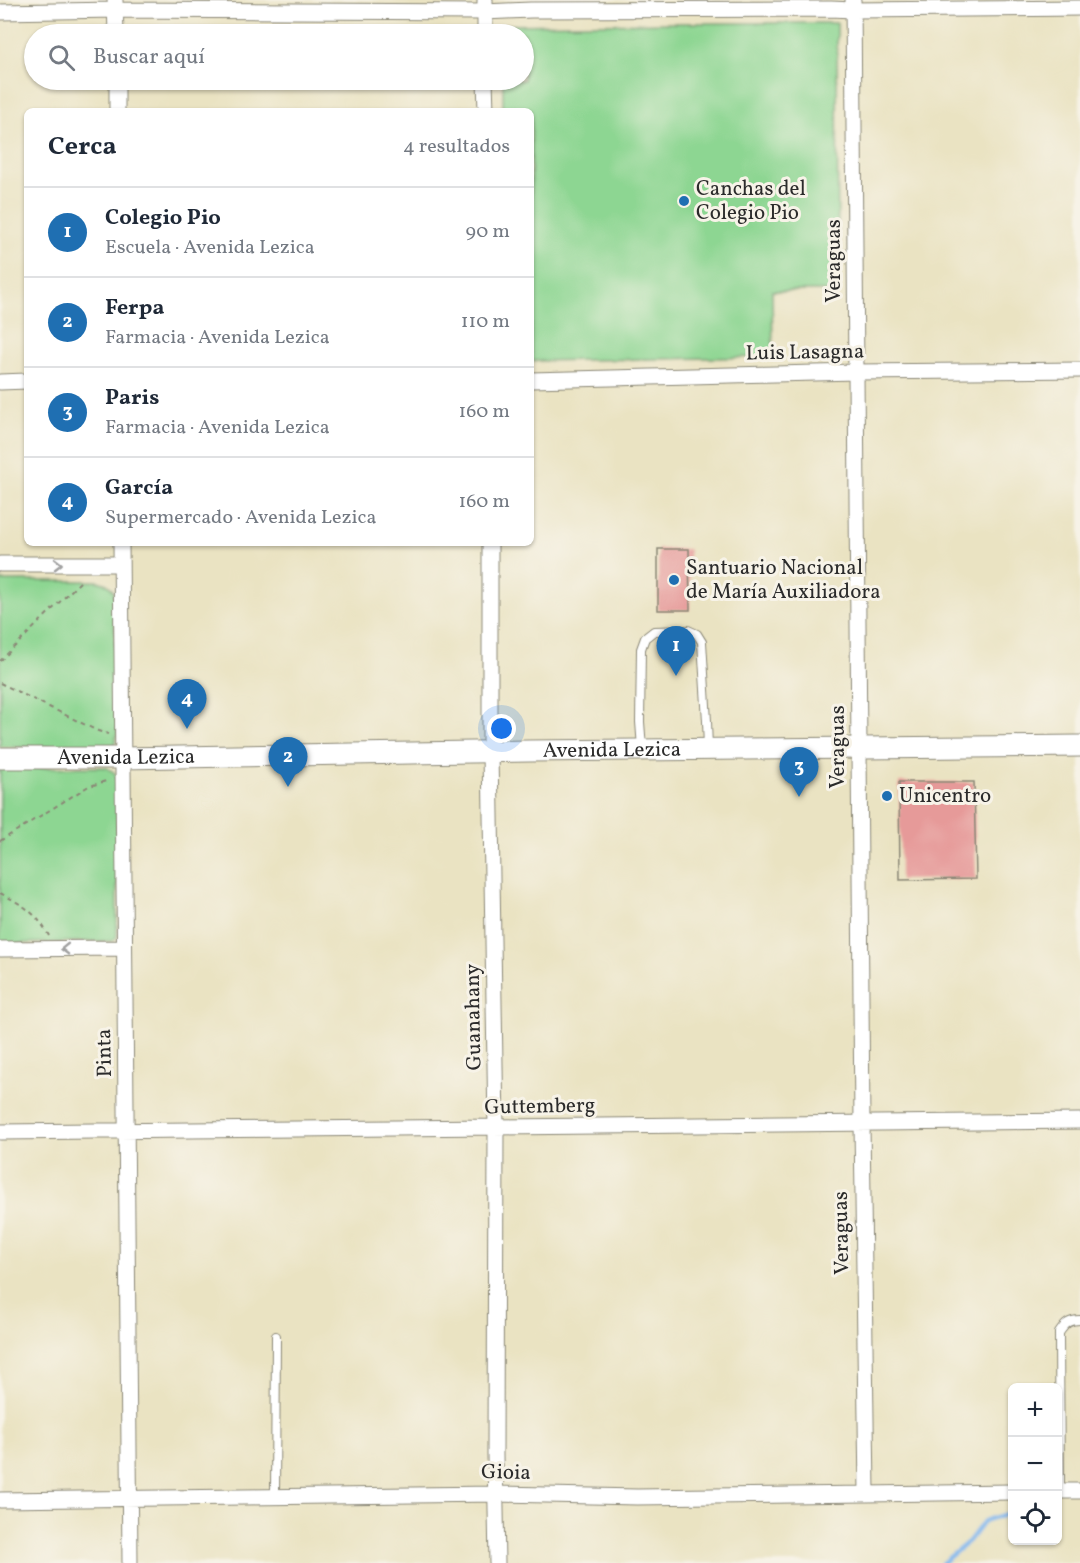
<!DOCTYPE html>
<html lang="es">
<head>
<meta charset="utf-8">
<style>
	body { margin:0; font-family:Vollkorn,serif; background:#f6f6f7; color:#1f2937 }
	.controls { position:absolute; right:18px; bottom:18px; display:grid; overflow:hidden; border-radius:9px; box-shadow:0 2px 4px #0004 }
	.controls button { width:54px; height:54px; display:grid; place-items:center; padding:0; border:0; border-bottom:2px solid #e0e1e3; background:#fff; color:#1f2937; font:30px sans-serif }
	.you { position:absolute; left:502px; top:729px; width:21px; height:21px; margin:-15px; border:4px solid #fff; border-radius:50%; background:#1a73e8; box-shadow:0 0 0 9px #1a73e833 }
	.badge { display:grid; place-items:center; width:39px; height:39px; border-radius:50%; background:#1f6fb2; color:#fff; font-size:20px; font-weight:700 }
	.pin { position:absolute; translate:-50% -50px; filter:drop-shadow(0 2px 3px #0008) }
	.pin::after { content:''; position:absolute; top:32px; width:21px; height:18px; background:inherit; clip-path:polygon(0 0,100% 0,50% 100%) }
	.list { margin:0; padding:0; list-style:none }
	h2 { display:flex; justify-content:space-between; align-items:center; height:78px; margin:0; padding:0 24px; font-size:26px }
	h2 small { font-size:20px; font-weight:400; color:#747a83 }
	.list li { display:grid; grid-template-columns:39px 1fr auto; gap:18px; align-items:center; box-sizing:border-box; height:90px; padding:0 24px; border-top:2px solid #e0e1e3 }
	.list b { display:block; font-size:22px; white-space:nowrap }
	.list p { margin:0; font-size:20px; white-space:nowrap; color:#747a83 }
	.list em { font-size:20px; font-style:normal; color:#747a83 }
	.icon { flex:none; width:33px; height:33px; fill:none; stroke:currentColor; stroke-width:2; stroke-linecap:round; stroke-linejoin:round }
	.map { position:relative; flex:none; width:1080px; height:1563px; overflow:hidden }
	.search { position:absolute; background:#fff; box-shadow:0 2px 4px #0004; left:24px; top:24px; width:510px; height:66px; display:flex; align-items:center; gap:15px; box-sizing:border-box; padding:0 21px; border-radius:33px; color:#747a83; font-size:22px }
	.panel { position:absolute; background:#fff; box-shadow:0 2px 4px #0004; left:24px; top:108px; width:510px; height:438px; border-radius:9px }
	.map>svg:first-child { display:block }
</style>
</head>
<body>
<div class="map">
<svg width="1080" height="1563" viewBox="0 0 1080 1563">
	<rect width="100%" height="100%" fill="#f7f3e8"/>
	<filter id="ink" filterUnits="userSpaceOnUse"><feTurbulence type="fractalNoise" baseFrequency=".0167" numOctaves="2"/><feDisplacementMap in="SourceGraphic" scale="12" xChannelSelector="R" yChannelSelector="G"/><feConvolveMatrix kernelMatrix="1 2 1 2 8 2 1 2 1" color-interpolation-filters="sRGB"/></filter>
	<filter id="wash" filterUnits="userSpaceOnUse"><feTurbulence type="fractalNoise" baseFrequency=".008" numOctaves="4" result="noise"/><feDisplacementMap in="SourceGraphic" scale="24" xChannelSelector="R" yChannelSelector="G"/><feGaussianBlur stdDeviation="1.35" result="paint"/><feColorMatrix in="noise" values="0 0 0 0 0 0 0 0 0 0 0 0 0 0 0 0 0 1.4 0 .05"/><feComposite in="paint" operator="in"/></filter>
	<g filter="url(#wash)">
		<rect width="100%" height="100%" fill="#eae3c2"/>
		<path fill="#8dd692" stroke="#5c805e" stroke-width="1.5" d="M677 23H837L838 291H772L773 357 531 361V111H503V80H524V34H503V25Z
			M0 581H96C105 583 110 584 114 593L117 734 116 740 113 746 97 747H0Z
			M106 767 115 773 117 780V937L113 941 0 944V768Z"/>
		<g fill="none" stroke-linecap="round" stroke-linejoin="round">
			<path stroke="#7eb6ee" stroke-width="4" d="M942 1563 969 1541 984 1521 1012 1512"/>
		</g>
		<g id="blocks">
			<path fill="#e69a99" d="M658 549H689L690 610H658Z
				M899 782H974L976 879 900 880Z"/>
		</g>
	</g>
	<g filter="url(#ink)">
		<use href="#blocks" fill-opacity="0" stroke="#8a8776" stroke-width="1.5"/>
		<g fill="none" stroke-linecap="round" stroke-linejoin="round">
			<g stroke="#8a8776" stroke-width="10">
				<path id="lane" d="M642 748 640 722 641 649 645 638 654 631 688 630 697 634 702 642 707 721 708 748
					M1060 1491 1059 1333C1065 1324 1069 1320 1080 1320
					M275 1497 276 1336"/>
			</g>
			<g stroke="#8a8776" stroke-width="17">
				<path id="street" d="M115 0 116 34
					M853 0 862 1124 867 1493
					M0 12 115 10 484 12 531 10 831 9 853 10 1080 8
					M485 34V0
					M117 80V111
					M485 80 486 111
					M531 380 856 372 1080 370
					M0 382 27 381
					M121 543 130 1563
					M490 543V752L496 1128 495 1455 497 1563
					M0 564H121
					M0 949 124 948
					M0 1132 1080 1121
					M1058 1491H1080
					M0 1500 496 1494 637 1497 1012 1492"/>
			</g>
			<g stroke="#8a8776" stroke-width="23">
				<g id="secondary">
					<path id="s1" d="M0 758H123L529 751 1080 746"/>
				</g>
			</g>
			<path stroke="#8a8776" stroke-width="2" stroke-dasharray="4.5 4.5" stroke-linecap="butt" d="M0 661 83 579
				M0 683 98 731 108 734
				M0 841 87 787 109 780
				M0 893C23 905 36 912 49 936"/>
			<use href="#lane" stroke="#fff" stroke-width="8"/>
			<use href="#street" stroke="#fff" stroke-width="15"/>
			<use href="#secondary" stroke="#fff" stroke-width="21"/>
		</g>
		<defs><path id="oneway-chevron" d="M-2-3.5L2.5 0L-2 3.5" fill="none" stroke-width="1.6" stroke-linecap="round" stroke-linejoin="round" transform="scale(1.5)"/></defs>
		<g stroke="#a0a0a0">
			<use href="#oneway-chevron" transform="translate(58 564)"/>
			<use href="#oneway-chevron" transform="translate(65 949) rotate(179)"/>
		</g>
	</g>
	<g fill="#1f6fb2" stroke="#f7f3e8" stroke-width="2">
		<circle cx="684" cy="201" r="6"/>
		<circle cx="674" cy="580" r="6"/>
		<circle cx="887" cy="796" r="6"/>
	</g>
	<g text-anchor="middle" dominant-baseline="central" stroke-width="6" stroke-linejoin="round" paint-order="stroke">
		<g font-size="21" fill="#2b2b2b" stroke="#f7f3e8" text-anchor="start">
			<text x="696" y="189">Canchas del<tspan x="696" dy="24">Colegio Pio</tspan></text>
			<text x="686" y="568">Santuario Nacional<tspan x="686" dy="24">de María Auxiliadora</tspan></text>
			<text x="899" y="796">Unicentro</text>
		</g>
		<g font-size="21" fill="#2b2b2b" stroke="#f7f3e8">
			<text transform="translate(834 261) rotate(-90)">Veraguas</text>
			<text transform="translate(805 353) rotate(-1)">Luis Lasagna</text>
			<text transform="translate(838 747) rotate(-90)">Veraguas</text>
			<text stroke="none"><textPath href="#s1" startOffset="612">Avenida Lezica</textPath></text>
			<text stroke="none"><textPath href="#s1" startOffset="126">Avenida Lezica</textPath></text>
			<text transform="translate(474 1017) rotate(-91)">Guanahany</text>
			<text transform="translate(105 1053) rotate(-91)">Pinta</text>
			<text transform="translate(540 1107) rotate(-1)">Guttemberg</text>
			<text transform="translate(842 1233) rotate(-91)">Veraguas</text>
			<text transform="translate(506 1473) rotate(1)">Gioia</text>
		</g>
	</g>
</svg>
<div class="controls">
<button>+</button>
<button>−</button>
<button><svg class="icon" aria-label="locate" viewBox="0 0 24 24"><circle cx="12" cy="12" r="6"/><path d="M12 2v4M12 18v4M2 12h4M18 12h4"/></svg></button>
</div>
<div class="you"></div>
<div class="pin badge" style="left:676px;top:676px">1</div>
<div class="pin badge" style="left:288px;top:787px">2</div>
<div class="pin badge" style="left:799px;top:797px">3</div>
<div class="pin badge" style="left:187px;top:729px">4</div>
<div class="search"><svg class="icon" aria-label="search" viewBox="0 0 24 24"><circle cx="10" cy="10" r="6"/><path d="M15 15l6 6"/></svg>Buscar aquí</div>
<section class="panel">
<h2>Cerca<small>4 resultados</small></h2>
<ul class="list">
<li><span class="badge">1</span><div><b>Colegio Pio</b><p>Escuela · Avenida Lezica</p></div><em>90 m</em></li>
<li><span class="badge">2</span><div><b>Ferpa</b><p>Farmacia · Avenida Lezica</p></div><em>110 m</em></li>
<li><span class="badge">3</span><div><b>Paris</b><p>Farmacia · Avenida Lezica</p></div><em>160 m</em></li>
<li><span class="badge">4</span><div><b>García</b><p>Supermercado · Avenida Lezica</p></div><em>160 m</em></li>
</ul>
</section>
</div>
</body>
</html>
